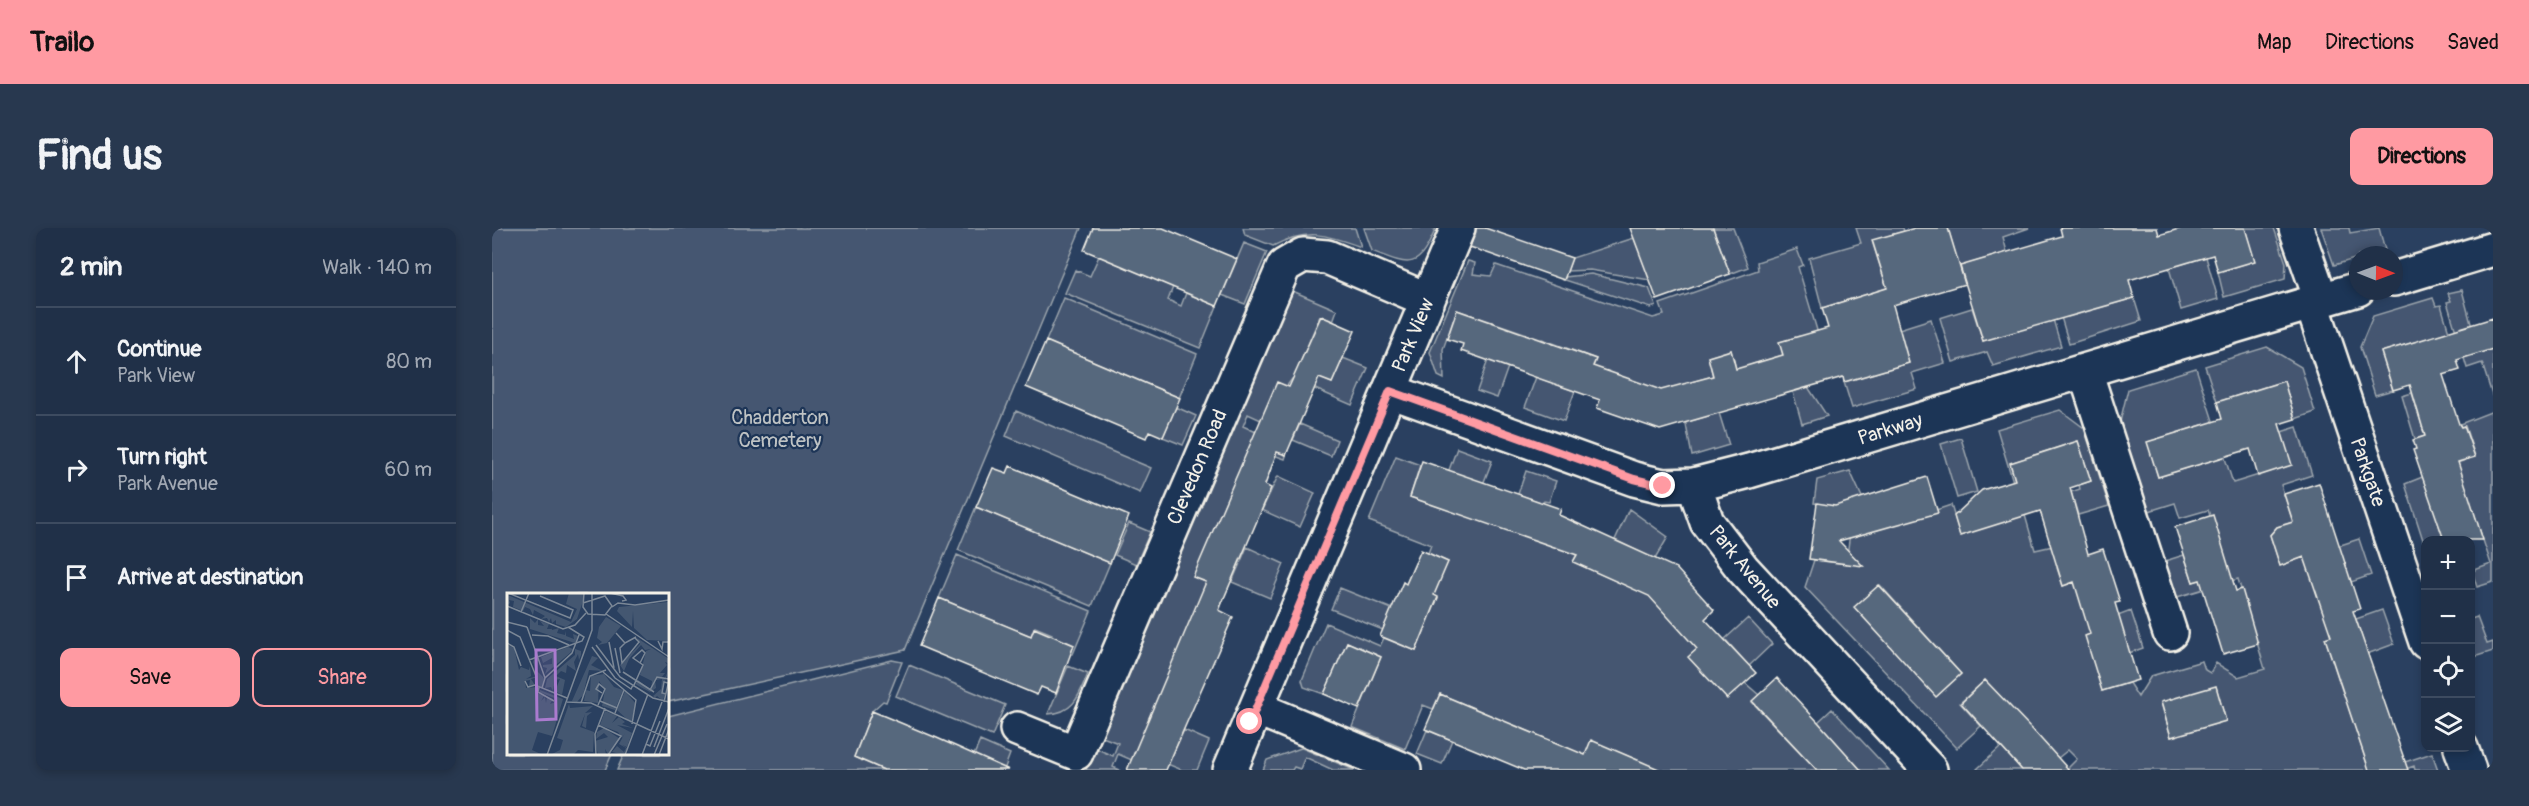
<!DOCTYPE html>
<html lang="en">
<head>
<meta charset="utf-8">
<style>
	body { margin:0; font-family:Pangolin,sans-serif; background:#28384f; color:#f1f3f6 }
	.controls { position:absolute; right:18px; bottom:18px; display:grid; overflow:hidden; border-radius:12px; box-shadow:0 3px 9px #0003 }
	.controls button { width:54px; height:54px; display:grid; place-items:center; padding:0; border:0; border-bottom:2px solid #3d4b60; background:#203048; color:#f1f3f6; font:30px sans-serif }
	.compass { position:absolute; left:1857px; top:18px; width:54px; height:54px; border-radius:50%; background:#203048; box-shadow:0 3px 9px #0003; rotate:91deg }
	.stop { position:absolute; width:18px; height:18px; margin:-14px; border:4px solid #ff9aa2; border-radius:50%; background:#fff }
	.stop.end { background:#ff9aa2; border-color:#fff; box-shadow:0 2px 6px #0008 }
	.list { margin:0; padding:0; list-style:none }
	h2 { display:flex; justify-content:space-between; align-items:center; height:78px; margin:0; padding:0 24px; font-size:26px }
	h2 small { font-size:20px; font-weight:400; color:#a2a9b4 }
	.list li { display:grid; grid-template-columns:39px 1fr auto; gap:18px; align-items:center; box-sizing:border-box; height:108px; padding:0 24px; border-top:2px solid #3d4b60 }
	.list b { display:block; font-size:22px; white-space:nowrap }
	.list p { margin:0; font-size:20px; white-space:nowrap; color:#a2a9b4 }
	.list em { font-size:20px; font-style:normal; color:#a2a9b4 }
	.actions { display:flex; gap:12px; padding:18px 24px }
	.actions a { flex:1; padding:14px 0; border:2px solid #ff9aa2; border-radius:12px; text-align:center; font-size:21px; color:#ff9aa2 }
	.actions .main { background:#ff9aa2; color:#111 }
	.icon { flex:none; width:33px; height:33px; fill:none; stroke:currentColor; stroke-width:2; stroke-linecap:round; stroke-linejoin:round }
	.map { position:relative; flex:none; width:2001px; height:542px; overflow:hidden; border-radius:12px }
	header { display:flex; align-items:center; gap:36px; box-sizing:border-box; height:84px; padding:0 30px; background:#ff9aa2; color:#111 }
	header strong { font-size:28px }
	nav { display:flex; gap:33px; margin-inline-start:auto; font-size:21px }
	.intro { display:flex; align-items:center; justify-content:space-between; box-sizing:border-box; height:144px; padding:0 36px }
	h1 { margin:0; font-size:42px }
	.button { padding:15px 27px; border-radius:12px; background:#ff9aa2; color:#111; font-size:21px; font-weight:700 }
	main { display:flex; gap:36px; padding:0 36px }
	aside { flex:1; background:#203048; border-radius:12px; box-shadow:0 3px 9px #0003 }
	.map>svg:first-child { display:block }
</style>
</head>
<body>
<header>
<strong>Trailo</strong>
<nav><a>Map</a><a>Directions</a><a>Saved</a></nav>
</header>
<div class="intro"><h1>Find us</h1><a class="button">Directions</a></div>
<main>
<aside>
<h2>2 min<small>Walk · 140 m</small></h2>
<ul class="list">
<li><svg class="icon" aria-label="ahead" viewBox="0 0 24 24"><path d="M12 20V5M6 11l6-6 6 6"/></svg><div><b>Continue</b><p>Park View</p></div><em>80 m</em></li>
<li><svg class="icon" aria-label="right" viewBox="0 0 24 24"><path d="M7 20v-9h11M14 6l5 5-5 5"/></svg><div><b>Turn right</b><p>Park Avenue</p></div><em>60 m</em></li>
<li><svg class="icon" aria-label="arrive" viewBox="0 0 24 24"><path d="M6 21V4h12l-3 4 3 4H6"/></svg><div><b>Arrive at destination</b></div></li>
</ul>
<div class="actions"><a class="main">Save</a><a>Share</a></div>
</aside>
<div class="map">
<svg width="2001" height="542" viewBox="0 0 2001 542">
	<rect width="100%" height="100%" fill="#2a4060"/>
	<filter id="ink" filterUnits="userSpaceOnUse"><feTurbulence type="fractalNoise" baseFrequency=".0167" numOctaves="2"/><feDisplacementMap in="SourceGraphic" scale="12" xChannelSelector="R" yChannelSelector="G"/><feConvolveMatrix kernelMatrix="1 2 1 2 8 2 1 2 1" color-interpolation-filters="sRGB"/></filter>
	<g filter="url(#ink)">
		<path fill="#445771" stroke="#9ca4ac" stroke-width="1.5" fill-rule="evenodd" d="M0 0H589L413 422 176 474V367H16V526H120L113 542H0Z
			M751 0H863L869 19C834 6 815 0 781 18L753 7Z
			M872 0H944C926 42 920 39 880 23Z
			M1221 0H1241L1256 39 1238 46Z
			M1364 0H1411L1412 3 1380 13 1395 60 1330 80 1317 30 1369 15Z
			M1456 0H1537L1511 9 1515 24 1467 39Z
			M1753 0H1782L1794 35 1793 51 1732 69 1726 44 1762 33Z
			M1829 0H1857L1858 5 1887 0 1893 22 1866 27V30L1842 37Z
			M1667 7 1677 40 1714 29 1726 71 1689 82 1677 40 1645 13Z
			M1142 10 1158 52 1098 42 1075 43 1080 30Z
			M752 15 775 24 753 76 730 67Z
			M1305 21 1311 37 1306 39 1339 149 1307 108 1288 114 1291 127 1261 136 1271 169 1253 174 1239 122 1216 129 1221 148 1189 157 1199 193 1227 185 1237 217 1200 228 1192 186 1093 163 1104 131 1050 111 1039 142 1025 137 1035 106 965 82 951 121 952 151 946 148 938 124 976 33 983 35 981 46 999 48 1004 37 1161 90 1172 87 1168 76 1266 42 1265 34Z
			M607 28 681 59 676 72 689 78 694 65 725 78 708 120 573 65 583 42 598 48Z
			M1099 46 1157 60 1164 78 1159 80 1073 52V49Z
			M1565 53 1576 89 1642 70 1649 93 1577 116 1559 55Z
			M1551 58 1569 118 1501 138 1495 124 1461 134 1448 90 1480 80 1491 113Z
			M796 61 845 82 841 93 828 88 806 140 840 155 851 130 876 140 860 177 800 151 769 192 756 186 751 198 764 204 763 207 796 222 793 231 776 225 755 226 732 277 753 286 702 349 729 361 731 372 680 528 692 502 717 513 705 542H690L646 524 642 533 626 526 621 539 628 542H594L603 520 621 528 626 515 608 508 693 313Z
			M1970 62 1982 107 2001 121V170L1990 135 1975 140 1955 74 1959 73 1956 65Z
			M572 70 705 126 687 170 554 113Z
			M1941 70 1944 78 1949 77 1957 104 1889 124 1901 162 1883 167 1868 119 1881 88Z
			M1439 91 1453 135 1420 145 1425 161 1360 180 1352 154 1417 135 1407 101Z
			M1775 119 1809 139 1823 184 1803 191 1792 153 1725 174 1713 138Z
			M996 132 1016 139 1005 170 985 163Z
			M1704 140 1741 255 1799 237 1789 204 1805 199 1820 247 1789 257 1801 294 1785 299 1778 307 1788 337 1867 311 1879 347 1859 354 1839 408 1833 410 1851 465 1887 471 1857 481 1875 536 1889 542 1940 525 1946 542H1923L1922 538 1911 542H1574L1585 531 1576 522 1566 530 1493 452 1468 475 1489 498 1465 520 1313 359 1322 332 1354 336 1361 281 1322 275 1325 252 1358 243 1385 302 1459 277 1468 307 1522 257 1505 201 1568 182 1592 200 1617 278 1586 287 1579 264 1588 261 1587 257 1599 253 1586 213 1518 235 1543 322 1570 316 1576 336 1565 340 1571 358 1582 354 1626 388 1639 383 1651 420 1637 425 1610 463 1637 455 1646 469 1659 448 1710 433 1713 442 1718 445 1724 435 1746 449 1773 441 1746 351 1685 369 1673 333 1692 327 1701 354 1737 342 1716 282 1688 290 1683 275 1657 283 1628 194 1636 161ZM1710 197 1721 232 1666 249 1656 214ZM1388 357 1469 446 1445 468 1363 379ZM1724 459 1734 493 1679 509 1669 475Z
			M1044 149 1083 163 1072 193 1033 179Z
			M1316 159 1335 188 1310 196 1301 164Z
			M1920 165 1933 208 1923 211 1910 168Z
			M684 179 704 188 691 217 671 209Z
			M524 183 659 240 648 265 514 208Z
			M2001 183V354L1985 359 1980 343 1999 336 1981 282 1946 294 1952 312 1934 313 1933 318 1913 256 1983 228 1973 198 1969 199 1968 196Z
			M808 196 845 212 839 228 801 212Z
			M1469 210 1485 264 1465 270 1449 216Z
			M965 220 1000 233 983 277 1094 307 1081 334 1133 357 1148 324 1123 312 1137 281 1176 309 1163 331 1222 405 1197 429 1253 455 1267 467 1260 474 1325 542H1149L1152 535 1100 513 1087 542 1074 519 1022 497 992 508 1000 488 948 466 941 481 931 477 913 521 860 499 889 429 855 414 832 466 812 459 810 452 834 395 888 418 892 410 924 423 946 370 914 356 923 335 950 346 956 334 936 325 939 317 877 293 904 228 928 237 918 269 971 287 957 242Z
			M1034 243 1064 253 1057 274 1052 273 1051 275 1026 266Z
			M786 248 823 265 808 299 770 282Z
			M484 279 618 335 600 378 466 322Z
			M637 295 658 304 644 336 623 327Z
			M755 319 792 336 778 370 740 354Z
			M465 327 599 383 581 426H579L582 417 564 409 556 416 560 406 543 399 539 408 447 370Z
			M848 360 900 381 891 402 839 381Z
			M1890 382 1902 416 1875 426 1864 391Z
			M1985 389 1995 416 2001 414V423L1979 430V391Z
			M1256 390 1280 416 1257 438 1233 411Z
			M400 432 410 434 394 474 391 473 380 483 362 529 392 542H125L132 526H176V488Z
			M417 437 513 477 500 508 404 468Z
			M576 438 596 446C587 468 582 485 556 486Z
			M1340 481 1397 542H1365L1367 540 1326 494Z
			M935 502 960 512 950 536 925 526Z
			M488 513 518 526 512 542 479 534Z
			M1509 519 1530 542H1486L1485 541Z
			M809 520H810L862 542H841L813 529 808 541 802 539 800 542H771L775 532Z"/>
		<path fill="#56677d" stroke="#f4f1e8" stroke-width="1.5" d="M601 0H671L745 31 725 78 592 22Z
			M984 0H993L1080 30 1072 52 978 19Z
			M1138 0H1221L1238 46 1165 72Z
			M1423 0H1456L1473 56 1401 77 1417 135 1352 154 1351 149 1168 202 1105 180 1108 172 969 123 971 116 955 111 965 82 1104 131 1101 138 1169 162 1221 148 1216 129 1239 122 1244 141 1291 127 1287 114 1336 100 1330 80 1395 60 1380 12Z
			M1568 0H1665L1667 7 1690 0H1753L1763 33 1726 44 1721 27 1637 52 1642 70 1491 113 1468 38 1570 8Z
			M829 88 863 103 840 155 827 150 794 227 785 224 773 257 779 260 727 382 741 389 674 542H635L714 354 701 349 732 277 785 154 797 159Z
			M2001 90V121L1965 132 1968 142 1951 147 1967 196 1969 199 1972 198 1983 229 1966 234 1991 312H1952L1921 222 1924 221 1921 212 1933 208 1918 157 1901 162 1889 124Z
			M554 113 688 170 671 209 657 203 654 210 534 159Z
			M1792 153 1803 191 1787 196 1800 237 1766 248 1758 221 1666 249 1655 214 1730 191 1725 174Z
			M1586 213 1599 253 1578 260 1596 326 1611 321 1628 374 1623 375 1646 452 1610 463 1593 408 1598 406 1582 354 1571 358 1548 283 1468 308 1462 288 1490 262 1523 252 1518 235Z
			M930 233 1069 281 1067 287 1184 340 1222 382 1213 391 1264 445 1235 471 1196 429 1205 421 1157 368 1081 334 1085 327 918 269Z
			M518 238 637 288 618 335 484 279 501 240 515 245Z
			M1435 249 1446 285 1347 313 1371 338 1317 331 1325 275 1343 278Z
			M1827 255 1868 381 1861 383 1916 542H1877L1833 410 1839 408 1812 329 1788 338 1778 307 1785 299 1801 294 1792 266Z
			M1721 287 1744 363 1750 361 1766 416 1731 426 1708 352 1701 354 1683 299Z
			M929 322 956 334 942 367 946 369 924 423 888 408 911 354 914 356Z
			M1387 357 1469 446 1444 469 1362 379Z
			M447 370 539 408 542 400 582 417 564 465 549 459 545 467 427 418Z
			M855 414 889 429 867 481 832 466Z
			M1285 450 1326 494 1369 542H1325L1260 473Z
			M1493 452 1541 502 1577 542H1530L1469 475Z
			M1724 458 1734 493 1679 509 1669 474Z
			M948 466 1093 527 1099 512 1169 542H1032L933 501Z
			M380 483 445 510 517 542H392L362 529Z"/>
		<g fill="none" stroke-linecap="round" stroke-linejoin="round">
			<g stroke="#f4f1e8" stroke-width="38">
				<path id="minor" d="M1804 0 1825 60 1824 88 1934 414
					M1902 51 2001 21
					M1593 143 1678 405
					M898 163 1142 251 1171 258 1202 257 1257 243 1866 61
					M1202 257 1215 294 1251 341 1438 542
					M764 480 912 542
					M525 501 584 525 792 38 811 27 835 29 936 72
					M1969 520 1977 542
					M738 542 966 0"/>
			</g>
			<use href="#minor" stroke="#1d3557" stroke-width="33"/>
		</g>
	</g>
	<g fill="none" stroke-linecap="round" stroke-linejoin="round" filter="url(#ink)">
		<path stroke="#ff9aa2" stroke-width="8" d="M758 494 898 163 1142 251 1171 258"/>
	</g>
	<g text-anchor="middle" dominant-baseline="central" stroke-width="4.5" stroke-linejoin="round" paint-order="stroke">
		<g font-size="20" fill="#f4f1e8" stroke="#1d3557">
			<text transform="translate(921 107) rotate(-67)">Park View</text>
			<text transform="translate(1398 201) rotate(-17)">Parkway</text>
			<text transform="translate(705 239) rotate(-67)">Clevedon Road</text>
			<text transform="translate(1876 244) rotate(71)">Parkgate</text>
			<text transform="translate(1253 339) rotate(51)">Park Avenue</text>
		</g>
		<g font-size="20" fill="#bfc3c4" stroke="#1d3557">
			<text x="288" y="189">Chadderton<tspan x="288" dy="23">Cemetery</tspan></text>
		</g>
	</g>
	<g transform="translate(15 365)">
		<rect width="162" height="162" fill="#2a4060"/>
		<path d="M62 0H76L77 5 70 26 59 34 49 31V27L45 30 44 25 42 29 40 25 34 26 38 23 27 17 26 22 23 16 18 14 16 18 6 14 7 8 2 7 3 10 0 12V2L3 3 64 29 70 16 59 11ZM161 9 160 48 140 47 127 35 126 18 125 34 110 18 112 14ZM99 24 114 33 100 50 91 52 95 49 90 45 92 34ZM23 25 28 30 31 26V32L37 33 33 28 42 31 40 36H45L44 32 45 37 52 35 50 40 58 42 59 38V43L67 46 66 41 71 43 68 50 23 36ZM130 45 162 66V75L161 70 158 69 160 72 153 80H158L155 84 158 85 162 76 155 97 158 100 154 99 158 101 156 108 150 103 148 105 146 103 154 96 155 86 148 87 149 95 143 99 128 91 131 87 144 97 145 88 133 82 139 58 144 56 138 57 134 52 122 66 117 78 113 72 133 51ZM1 52 7 55 12 77 14 74 22 77 23 73 24 83 19 86 31 83 26 69 27 66 31 65 32 68H28L30 78 37 85 35 94 31 93V84L24 86 28 92 22 93 23 87 18 88 19 95 31 94 30 100 37 103 34 108 38 104 39 110 40 104 46 106 43 111 49 109 47 113 50 106 32 99 33 97 56 106 45 143 31 139 25 157 36 162H0ZM61 54 66 56 63 60 38 81 40 75 36 74V72L45 71V65L36 70 34 64ZM68 56 74 58V62L72 67 71 61 67 69 69 78 60 72 59 80 54 78 49 83 58 87 55 102 48 98 53 86 48 87 46 98 44 94 38 95 40 86 68 62ZM85 63 91 65 84 72 96 78 82 77 76 102 70 109 65 108ZM97 81 107 94 116 97 108 117 95 113 98 97 92 88 91 110 77 108 79 97 83 98 84 83ZM118 98 129 111 124 130 110 117ZM62 111 63 115 86 113 78 120 85 119 80 123 79 135 75 133 78 121 73 134 87 139 86 159 71 157 66 162H43L53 157 56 147 50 145ZM98 118 110 123 105 130 112 124 118 129 115 131 126 135 110 132 125 140 120 154 115 152 120 155 117 162 105 159 110 153 117 159 119 155 112 151 118 140 115 145 111 139 93 132ZM97 135 113 146 101 161 98 156 99 162H91L88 148 101 144 97 140 89 146 90 139Z" fill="#445771"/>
		<path fill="none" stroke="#7b8796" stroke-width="1.5" d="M1 0 63 25 66 17 33 3M103 0 116 3 119 7 115 8M76 10 98 3 105 13 98 22 81 21 76 14 77 0M0 13 56 36 68 32 79 20M105 14 111 10 128 12 162 7M14 19 22 0M99 21 162 64M0 29 20 34M20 34 38 85M0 37 13 44 29 83M109 40 118 50 129 44M25 42 41 43 62 52M151 48 155 56 156 49H162M102 49 107 75M0 50 7 54 14 73M118 50 113 55 115 70 132 49 128 45M89 52 113 84 146 105 162 109M85 54 108 85 124 96 126 92M108 55 113 80M22 67 75 48 77 44 61 34M96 79 129 107 125 131M116 79 147 99M18 88 21 94 28 92 60 105M127 92 136 72 126 65 135 57 138 60 133 70M32 94 31 99 47 108M35 95 38 85 65 60 72 42M143 97 150 84 162 86M159 101 155 100 157 89 161 90M93 108 110 115M60 109 84 110 162 146M157 109 162 87M74 110 83 83 99 77M91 112 98 96 92 91 89 96 95 100M108 120 117 97M91 132 114 143 101 162M139 151 143 153 153 128M147 154 162 115M40 162 85 37V0M89 162 88 141 98 115M118 162 141 101M135 162 155 109M147 162 160 131M152 162 162 136"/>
		<path fill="#ab7bcf" fill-opacity="0.15" stroke="#ab7bcf" stroke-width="3" d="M29 57H48L49 126 30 127Z"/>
		<rect width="162" height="162" fill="none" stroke="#f4f1e8" stroke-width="3"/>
	</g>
</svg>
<div class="controls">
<button>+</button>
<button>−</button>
<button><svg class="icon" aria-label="locate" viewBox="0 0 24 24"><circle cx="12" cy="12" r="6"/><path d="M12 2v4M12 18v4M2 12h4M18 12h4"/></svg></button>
<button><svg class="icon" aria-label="layers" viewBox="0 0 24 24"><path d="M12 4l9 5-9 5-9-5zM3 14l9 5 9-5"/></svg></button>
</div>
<svg class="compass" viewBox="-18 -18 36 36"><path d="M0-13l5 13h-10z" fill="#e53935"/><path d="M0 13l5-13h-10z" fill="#a2a9b4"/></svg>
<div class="stop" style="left:758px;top:494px"></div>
<div class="stop end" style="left:1171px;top:258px"></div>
</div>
</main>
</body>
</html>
